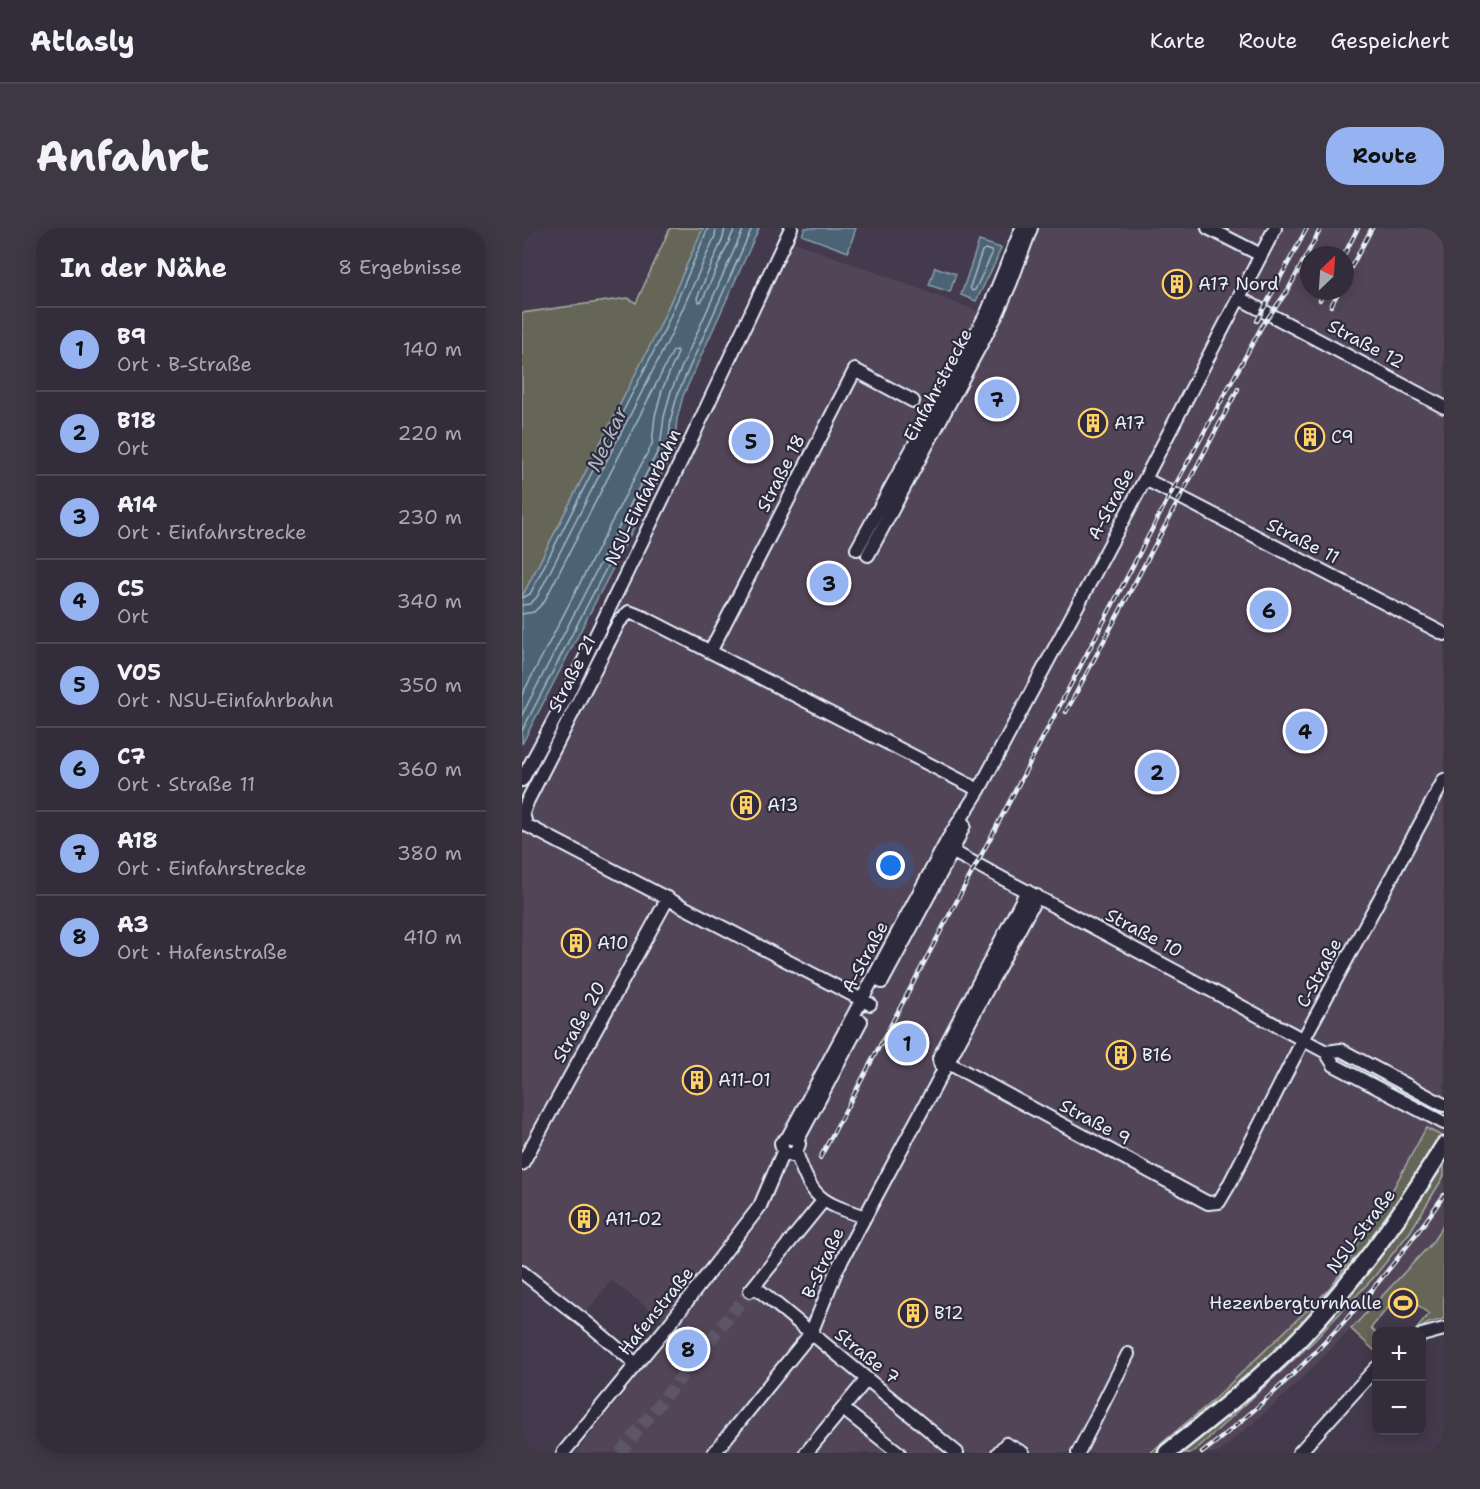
<!DOCTYPE html>
<html lang="de">
<head>
<meta charset="utf-8">
<style>
	body { margin:0; font-family:"Shantell Sans",sans-serif; background:#3e3845; color:#f1f3f6 }
	.controls { position:absolute; right:18px; bottom:18px; display:grid; overflow:hidden; border-radius:12px; box-shadow:0 3px 15px #0003 }
	.controls button { width:54px; height:54px; display:grid; place-items:center; padding:0; border:0; border-bottom:2px solid #4e4854; background:#332c3a; color:#f1f3f6; font:30px sans-serif }
	.compass { position:absolute; left:778px; top:18px; width:54px; height:54px; border-radius:50%; background:#332c3a; box-shadow:0 3px 15px #0003; rotate:25deg }
	.you { position:absolute; left:369px; top:638px; width:21px; height:21px; margin:-15px; border:4px solid #fff; border-radius:50%; background:#1a73e8; box-shadow:0 0 0 9px #1a73e833 }
	.badge { display:grid; place-items:center; width:39px; height:39px; border-radius:50%; background:#95b2f1; color:#111; font-size:20px; font-weight:700 }
	.pin { position:absolute; translate:-50% -50%; border:3px solid #fff; box-shadow:0 2px 6px #0006 }
	.list { margin:0; padding:0; list-style:none }
	h2 { display:flex; justify-content:space-between; align-items:center; height:78px; margin:0; padding:0 24px; font-size:26px }
	h2 small { font-size:20px; font-weight:400; color:#a9a7af }
	.list li { display:grid; grid-template-columns:39px 1fr auto; gap:18px; align-items:center; box-sizing:border-box; height:84px; padding:0 24px; border-top:2px solid #4e4854 }
	.list b { display:block; font-size:22px; white-space:nowrap }
	.list p { margin:0; font-size:20px; white-space:nowrap; color:#a9a7af }
	.list em { font-size:20px; font-style:normal; color:#a9a7af }
	.map { position:relative; flex:none; width:922px; height:1225px; overflow:hidden; border-radius:24px }
	header { display:flex; align-items:center; gap:36px; box-sizing:border-box; height:84px; padding:0 30px; background:#332c3a; border-bottom:2px solid #4e4854 }
	header strong { font-size:28px }
	nav { display:flex; gap:33px; margin-inline-start:auto; font-size:21px }
	.intro { display:flex; align-items:center; justify-content:space-between; box-sizing:border-box; height:144px; padding:0 36px }
	h1 { margin:0; font-size:42px }
	.button { padding:15px 27px; border-radius:24px; background:#95b2f1; color:#111; font-size:21px; font-weight:700 }
	main { display:flex; gap:36px; padding:0 36px }
	aside { flex:1; background:#332c3a; border-radius:24px; box-shadow:0 3px 15px #0003 }
	.map>svg:first-child { display:block }
</style>
</head>
<body>
<header>
<strong>Atlasly</strong>
<nav><a>Karte</a><a>Route</a><a>Gespeichert</a></nav>
</header>
<div class="intro"><h1>Anfahrt</h1><a class="button">Route</a></div>
<main>
<aside>
<h2>In der Nähe<small>8 Ergebnisse</small></h2>
<ul class="list">
<li><span class="badge">1</span><div><b>B9</b><p>Ort · B-Straße</p></div><em>140 m</em></li>
<li><span class="badge">2</span><div><b>B18</b><p>Ort</p></div><em>220 m</em></li>
<li><span class="badge">3</span><div><b>A14</b><p>Ort · Einfahrstrecke</p></div><em>230 m</em></li>
<li><span class="badge">4</span><div><b>C5</b><p>Ort</p></div><em>340 m</em></li>
<li><span class="badge">5</span><div><b>V05</b><p>Ort · NSU-Einfahrbahn</p></div><em>350 m</em></li>
<li><span class="badge">6</span><div><b>C7</b><p>Ort · Straße 11</p></div><em>360 m</em></li>
<li><span class="badge">7</span><div><b>A18</b><p>Ort · Einfahrstrecke</p></div><em>380 m</em></li>
<li><span class="badge">8</span><div><b>A3</b><p>Ort · Hafenstraße</p></div><em>410 m</em></li>
</ul>
</aside>
<div class="map">
<svg width="922" height="1225" viewBox="0 0 922 1225">
	<rect width="100%" height="100%" fill="#443a4d"/>
	<filter id="ink" filterUnits="userSpaceOnUse"><feTurbulence type="fractalNoise" baseFrequency=".0167" numOctaves="2"/><feDisplacementMap in="SourceGraphic" scale="12" xChannelSelector="R" yChannelSelector="G"/><feConvolveMatrix kernelMatrix="1 2 1 2 8 2 1 2 1" color-interpolation-filters="sRGB"/></filter>
	<g filter="url(#ink)">
		<path fill="#534558" fill-rule="evenodd" d="M491 0H922V910L868 970 857 988 850 987 824 1038 806 1062 689 1174 628 1225H54L153 1101 89 1052 61 1088 0 1036V566L120 333 213 140 270 13 458 84ZM787 27H823V63H787Z
			M922 948V996L909 1016 829 1101 762 1168 701 1221 696 1225H669L791 1114 852 1049 888 1004Z"/>
		<path fill="#656658" stroke="#a6aca8" stroke-width="1.5" d="M148 0H181L137 100 0 369V85L106 70 114 75Z
			M904 900 922 909V948L888 1004 852 1049 791 1114 678 1218 669 1225H628L689 1174 806 1062 824 1038 850 987H857Z
			M922 996V1091L907 1095 893 1103 907 1086 879 1064 849 1100 854 1105V1124L829 1101 909 1016Z"/>
		<path fill="#4b6474" stroke="#8a9ca9" stroke-width="1.5" d="M181 0H237L161 168 155 191 152 222 0 516V369L137 100Z
			M283 0H334L326 24 280 7Z
			M457 13 479 20 473 35 454 73 439 67Z
			M413 39 434 46 428 64 407 57Z"/>
		<g fill="none" stroke-linecap="round" stroke-linejoin="round">
			<path stroke="#a9b9c3" stroke-width="1.5" d="M203 0 201 10 175 70 177 74 180 73 213 0
				M463 21 469 23 470 26 453 62 450 63 448 59 460 23Z
				M0 370 8 366 142 103 186 0
				M0 377 8 376 15 369 149 107 193 8 194 0
				M0 386 12 384 22 374 151 123 155 122 156 125 140 162 133 188 130 216 0 467
				M0 487 138 219 142 189 149 163 222 0
				M0 503 146 221 149 190 156 165 230 0"/>
			<path stroke="#5d5567" stroke-width="12" stroke-dasharray="12 6" stroke-linecap="butt" d="M98 1225 227 1064"/>
			<g stroke="#e8f1f8" stroke-width="16">
				<path id="minor" d="M686 0 739 27
					M717 70 922 179
					M623 251 922 406
					M335 321 465 85 500 0
					M346 327 474 88 489 54 509 0
					M188 424 333 142 391 173
					M0 552 41 475 163 225 269 0
					M422 619 804 824 812 837 922 895
					M360 754 430 624 442 597
					M348 776 4 597 1 585 5 574 97 394 107 384 123 390 457 562
					M804 824 819 822 922 877
					M417 830 686 975 697 974 707 957 781 812 922 552
					M419 837 417 830 505 663
					M266 909 274 912 277 916 274 924 269 927 261 924 259 915 266 909 426 611 457 562 623 251 753 0
					M274 912 275 913 339 793
					M274 924C290 971 298 974 343 989
					M0 936 146 670
					M0 1044 69 1098 114 1136
					M232 1058 435 1225
					M228 1063 301 973
					M900 1107 922 1101
					M321 1181 377 1225
					M41 1225 149 1094 238 978 261 924
					M192 1225 289 1105 315 1041 515 668
					M284 1225 345 1151
					M476 1225 484 1216 501 1225
					M556 1225 606 1126
					M777 1225 854 1140"/>
			</g>
			<g stroke="#e8f1f8" stroke-width="21">
				<path id="major" d="M645 1225C691 1188 739 1151 780 1108 834 1050 881 985 922 918"/>
			</g>
			<use href="#minor" stroke="#2f2a3d" stroke-width="12"/>
			<use href="#major" stroke="#2f2a3d" stroke-width="16"/>
			<g stroke="#e8f1f8" stroke-width="4.5">
				<path id="rail" d="M822 27 836 0
					M823 51 850 0
					M798 72 803 63
					M809 78 817 63
					M735 93 785 0
					M544 484 716 161
					M298 930 471 605 649 265 740 98 766 62 799 0
					M680 1225C774 1152 855 1065 922 967"/>
			</g>
			<use href="#rail" stroke="#2f2a3d" stroke-width="2" stroke-dasharray="7" stroke-linecap="butt"/>
		</g>
	</g>
	<defs>
		<g id="building-ring" transform="scale(1.5)"><circle r="9.5" fill="#2f2a3d" stroke="#ffd166" stroke-width="1.5"/><path d="M-4-6H4V6H1V3H-1V6H-4ZM-2.5-4.3h1.7v1.8h-1.7ZM.8-4.3h1.7v1.8H.8ZM-2.5-1h1.7V.8h-1.7ZM.8-1h1.7V.8H.8Z" fill="#ffd166"/></g>
		<g id="stadium-ring" transform="scale(1.5)"><circle r="9.5" fill="#2f2a3d" stroke="#ffd166" stroke-width="1.5"/><path d="M0-5a6.5 5 0 1 0 0 10a6.5 5 0 1 0 0-10ZM-3.5-1.8h7v3.6h-7Z" fill="#ffd166"/></g>
	</defs>
	<g fill-rule="evenodd">
		<use href="#building-ring" x="655" y="56"/>
		<use href="#building-ring" x="571" y="195"/>
		<use href="#building-ring" x="788" y="209"/>
		<use href="#building-ring" x="224" y="577"/>
		<use href="#building-ring" x="54" y="715"/>
		<use href="#building-ring" x="599" y="827"/>
		<use href="#building-ring" x="175" y="852"/>
		<use href="#building-ring" x="62" y="991"/>
		<use href="#stadium-ring" x="881" y="1075"/>
		<use href="#building-ring" x="391" y="1085"/>
	</g>
	<g text-anchor="middle" dominant-baseline="central" stroke-width="4.5" stroke-linejoin="round" paint-order="stroke">
		<g font-size="18" fill="#e8f1f8" stroke="#2f2a3d" text-anchor="start">
			<text x="676" y="56">A17 Nord</text>
			<text x="592" y="195">A17</text>
			<text x="809" y="209">C9</text>
			<text x="245" y="577">A13</text>
			<text x="75" y="715">A10</text>
			<text x="620" y="827">B16</text>
			<text x="196" y="852">A11-01</text>
			<text x="83" y="991">A11-02</text>
			<text x="860" y="1075" text-anchor="end">Hezenbergturnhalle</text>
			<text x="412" y="1085">B12</text>
		</g>
		<g font-size="18" fill="#e8f1f8" stroke="#2f2a3d">
			<text transform="translate(844 116) rotate(28)">Straße 12</text>
			<text transform="translate(416 157) rotate(-62)">Einfahrstrecke</text>
			<text transform="translate(259 245) rotate(-63)">Straße 18</text>
			<text transform="translate(121 269) rotate(-64)">NSU-Einfahrbahn</text>
			<text transform="translate(589 276) rotate(-62)">A-Straße</text>
			<text transform="translate(781 313) rotate(27)">Straße 11</text>
			<text transform="translate(50 446) rotate(-63)">Straße 21</text>
			<text transform="translate(622 705) rotate(28)">Straße 10</text>
			<text transform="translate(343 729) rotate(-62)">A-Straße</text>
			<text transform="translate(797 745) rotate(-62)">C-Straße</text>
			<text transform="translate(57 794) rotate(-61)">Straße 20</text>
			<text transform="translate(573 894) rotate(28)">Straße 9</text>
			<text transform="translate(839 1003) rotate(-53)">NSU-Straße</text>
			<text transform="translate(301 1035) rotate(-65)">B-Straße</text>
			<text transform="translate(134 1083) rotate(-51)">Hafenstraße</text>
			<text transform="translate(345 1128) rotate(39)">Straße 7</text>
		</g>
		<g font-size="20" font-style="italic" fill="#a9b9c3" stroke="#2f2a3d">
			<text transform="translate(85 211) rotate(-65)">Neckar</text>
		</g>
	</g>
</svg>
<div class="controls">
<button>+</button>
<button>−</button>
</div>
<svg class="compass" viewBox="-18 -18 36 36"><path d="M0-13l5 13h-10z" fill="#e53935"/><path d="M0 13l5-13h-10z" fill="#a9a7af"/></svg>
<div class="you"></div>
<div class="pin badge" style="left:385px;top:815px">1</div>
<div class="pin badge" style="left:635px;top:544px">2</div>
<div class="pin badge" style="left:307px;top:355px">3</div>
<div class="pin badge" style="left:783px;top:503px">4</div>
<div class="pin badge" style="left:229px;top:213px">5</div>
<div class="pin badge" style="left:747px;top:382px">6</div>
<div class="pin badge" style="left:475px;top:171px">7</div>
<div class="pin badge" style="left:166px;top:1121px">8</div>
</div>
</main>
</body>
</html>
